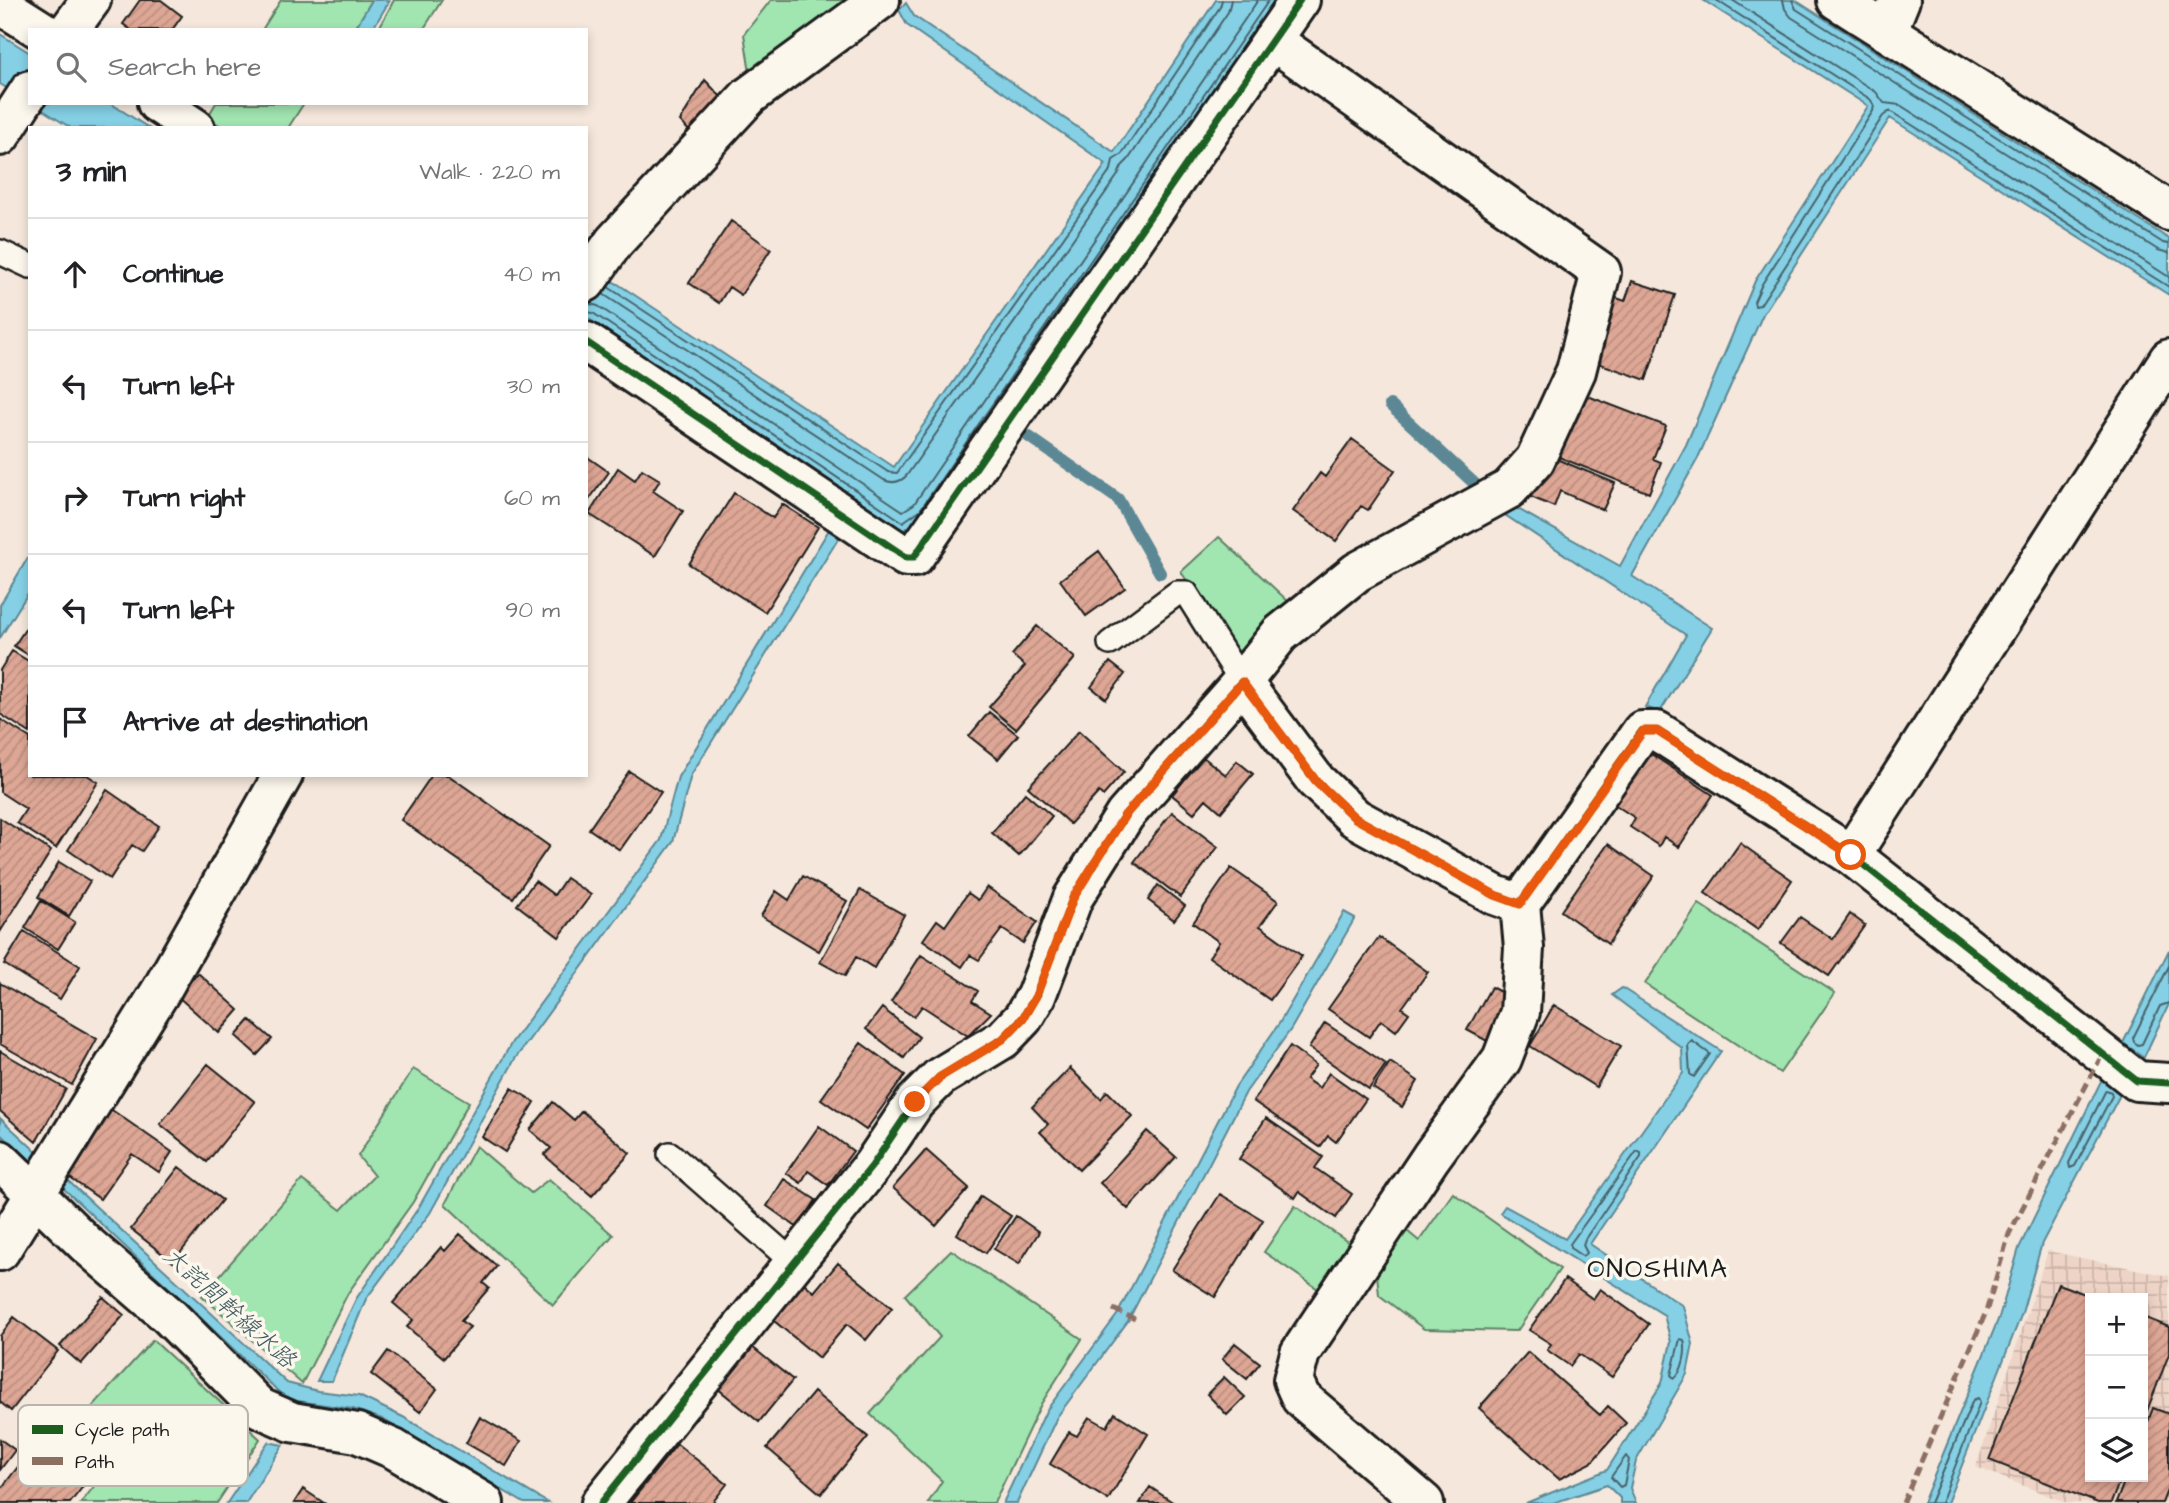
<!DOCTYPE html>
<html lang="en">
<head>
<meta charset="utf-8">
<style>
	body { margin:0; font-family:"Architects Daughter","Klee One",sans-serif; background:#f2f2f2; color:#202124 }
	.controls { position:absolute; right:21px; bottom:21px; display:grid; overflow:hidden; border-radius:0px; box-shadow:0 4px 10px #0003 }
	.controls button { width:63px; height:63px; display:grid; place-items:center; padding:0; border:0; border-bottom:2px solid #e0e0e0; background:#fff; color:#202124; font:35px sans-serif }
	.stop { position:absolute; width:21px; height:21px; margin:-16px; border:5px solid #ea580c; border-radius:50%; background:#fff }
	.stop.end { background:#ea580c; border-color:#fff; box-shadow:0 2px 7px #0008 }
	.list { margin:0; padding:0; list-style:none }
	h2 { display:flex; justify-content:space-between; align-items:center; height:91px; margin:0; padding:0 28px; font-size:30px }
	h2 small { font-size:23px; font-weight:400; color:#757577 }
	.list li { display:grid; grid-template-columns:46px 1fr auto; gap:21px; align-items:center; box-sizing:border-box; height:112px; padding:0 28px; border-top:2px solid #e0e0e0 }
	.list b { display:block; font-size:26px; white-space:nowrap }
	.list em { font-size:23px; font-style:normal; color:#757577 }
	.icon { flex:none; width:38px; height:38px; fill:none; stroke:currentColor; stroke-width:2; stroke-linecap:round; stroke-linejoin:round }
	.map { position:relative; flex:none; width:2169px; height:1503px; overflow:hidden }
	.search { position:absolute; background:#fff; box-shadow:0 4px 10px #0003; left:28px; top:28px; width:560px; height:77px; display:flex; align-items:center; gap:18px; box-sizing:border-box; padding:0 24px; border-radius:0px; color:#757577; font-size:26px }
	.panel { position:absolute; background:#fff; box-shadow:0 4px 10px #0003; left:28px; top:126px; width:560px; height:651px; border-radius:0px }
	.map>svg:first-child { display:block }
</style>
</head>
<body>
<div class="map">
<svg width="2169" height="1503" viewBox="0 0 2169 1503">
	<defs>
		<pattern id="industrial-grid" width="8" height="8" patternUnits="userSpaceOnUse" patternTransform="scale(1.75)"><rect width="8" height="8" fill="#eed4c6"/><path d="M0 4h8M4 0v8" fill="none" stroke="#ccb5aa"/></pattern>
		<pattern id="building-hatch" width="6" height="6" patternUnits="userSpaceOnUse" patternTransform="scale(1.75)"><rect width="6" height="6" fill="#dda695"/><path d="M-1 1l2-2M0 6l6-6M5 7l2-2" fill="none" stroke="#bd8e80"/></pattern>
	</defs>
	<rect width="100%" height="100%" fill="#f5e7db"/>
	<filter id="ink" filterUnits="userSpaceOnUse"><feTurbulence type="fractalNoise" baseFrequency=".0143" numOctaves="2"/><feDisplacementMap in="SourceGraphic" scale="14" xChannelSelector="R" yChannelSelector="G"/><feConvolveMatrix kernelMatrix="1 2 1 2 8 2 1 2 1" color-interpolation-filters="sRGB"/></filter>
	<g filter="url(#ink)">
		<path fill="url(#industrial-grid)" fill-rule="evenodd" d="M2048 1251 2169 1276V1503H2067L1976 1467ZM2090 1298H2143V1477H2090Z"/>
		<path fill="#a1e5b0" stroke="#5e8066" stroke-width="2" d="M281 0H372L354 30H262Z
			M394 0H442L423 30H378Z
			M771 0H847L750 73 744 34Z
			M216 103H304L288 128H225L207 118Z
			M1219 537 1290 603 1240 657 1181 572Z
			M1699 904 1835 993 1780 1073 1645 984Z
			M413 1069 469 1102 413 1202 348 1293 302 1384 202 1296 302 1180 341 1210 374 1176 358 1156Z
			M476 1146 531 1193 549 1179 613 1235 553 1305 445 1204Z
			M1453 1193 1560 1269 1517 1331 1424 1329 1379 1295 1376 1264 1401 1226 1419 1241Z
			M1295 1206 1355 1247 1324 1293 1264 1252Z
			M951 1250 1082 1339 1041 1404 994 1503H928L942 1481 870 1414 940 1337 905 1295Z
			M153 1340 260 1439 217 1503H81L99 1480 63 1439Z"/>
		<path fill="#85d0e5" stroke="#5b8895" stroke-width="2" d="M372 0H390L372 30H354Z
			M1216 0H1277L925 516 902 531 586 317V268L618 284 894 467 1106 164 907 25 899 10 906 3 914 16 1114 152Z
			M1703 0H1795L2169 239V295L1890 118 1763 314 1697 460 1632 576 1712 628 1660 712 1645 707 1686 635 1505 515 1516 508 1620 566 1686 445 1755 281 1868 106Z
			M0 34 30 53V102L0 84Z
			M32 103H110L149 128H71Z
			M830 528 840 536 691 775 673 842 515 1059 430 1213 366 1299 332 1381H317L356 1299 419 1207 512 1042 661 840 678 777Z
			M30 554V590L0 638V605Z
			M1344 912 1355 918 1291 1029 1246 1092 1128 1321 1057 1417 1017 1503H1003L1046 1411 1117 1315 1236 1086 1280 1022Z
			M2169 950V1004L2144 1057 2123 1043Z
			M1622 988 1721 1051 1590 1244 1683 1306 1693 1344 1687 1374 1636 1461 1630 1488 1636 1503H1620V1498L1607 1485 1553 1503H1526L1607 1470 1662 1383 1671 1342 1664 1315 1500 1213 1505 1206 1565 1239 1683 1073 1682 1048 1612 995Z
			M2103 1077 2122 1091 2042 1243 2022 1313 1947 1503H1923L2000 1315 2019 1248Z
			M0 1118 287 1383 318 1391 359 1396 403 1417 548 1503H524L382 1419 353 1409 297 1401 281 1394 61 1186 0 1134Z
			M268 1442 283 1445 246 1503H227Z"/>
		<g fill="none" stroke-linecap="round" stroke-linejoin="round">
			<path stroke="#46646c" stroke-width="2" d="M1716 0 1870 99 1874 105 1873 111 1762 284 1754 302 1755 306 1760 305 1883 116 1890 111 2169 287
				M1732 0 1876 92 1884 103 1900 105 2169 277
				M1783 0 1785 9 1791 17 2158 250 2169 253
				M1792 0 1796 9 2163 243 2169 244
				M608 287 888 472 897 473 1111 170 1113 160 1121 155 1220 7 1222 0
				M603 294 884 480C893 484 901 482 907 475L1118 175 1122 166 1128 160 1228 12 1231 0
				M586 303 598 306 903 511 914 504 1258 0
				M586 312 593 313 903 522 920 510 1269 0
				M2169 966 2133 1038 2134 1042 2138 1045 2142 1044 2160 1006 2169 1003
				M1692 1041 1710 1054 1694 1077 1690 1074 1688 1045Z
				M2106 1090 2111 1092 2112 1096 2075 1166 2070 1168 2069 1163Z
				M1637 1151 1641 1153V1157L1585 1239 1583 1245 1587 1253 1582 1256 1570 1248V1244Z
				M1680 1339 1684 1340C1687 1351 1683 1372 1674 1378L1671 1375Z
				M1626 1456 1629 1460 1624 1485 1620 1487 1611 1477Z
				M1930 1503 1973 1400 1978 1398 1980 1402 1941 1503"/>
			<path stroke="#5b8895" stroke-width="12" d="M1390 405 1476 485
				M1025 434 1118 499 1160 573"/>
		</g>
		<path fill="url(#building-hatch)" stroke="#1c1c1c" stroke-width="2" d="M140 0H161L182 16 172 30H131L123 24Z
			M705 80 723 99 690 132 680 121Z
			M731 221 771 249 741 295 729 287 719 303 689 283Z
			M1632 281 1675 295 1646 380 1592 361 1614 297 1625 301Z
			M1580 393 1666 426 1653 459 1661 462 1649 493 1556 456Z
			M1352 439 1395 470 1368 510 1361 506 1336 541 1293 511 1320 473 1325 477Z
			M586 456 609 472 586 504Z
			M1549 456 1615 483 1603 510 1560 491 1554 507 1524 494Z
			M618 468 635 480 642 469 660 480 653 491 683 511 655 556 589 514Z
			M734 493 773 518 782 504 818 527 765 612 689 564Z
			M1099 551 1125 588 1086 616 1060 580Z
			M30 622V656L14 646Z
			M1037 626 1075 658 1016 729 989 707 1025 666 1012 655Z
			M12 651 30 662V733L0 714V670Z
			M1110 662 1125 674 1106 699 1091 687Z
			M989 712 1018 735 998 759 969 736Z
			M0 719 30 738V775H87L98 782 56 848 17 823 26 809 0 792Z
			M1079 731 1124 772 1103 796 1099 792 1070 824 1028 787Z
			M1648 752 1713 795 1679 847 1664 837 1659 846 1630 827 1635 818 1614 804Z
			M1203 757 1226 775 1237 761 1253 774 1221 812 1206 799 1194 813 1172 795Z
			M629 771 661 792 620 850 589 829Z
			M432 775H448L549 846 513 898 401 820Z
			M107 790 159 826 142 851 132 845 110 879 68 850Z
			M1025 793 1052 816 1019 856 992 833Z
			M1172 812 1218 847 1180 897 1134 862Z
			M0 818 51 851 0 932Z
			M1740 843 1792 880 1758 930 1705 893Z
			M1608 844 1654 876 1608 944 1561 911Z
			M59 862 90 881 69 916 38 897Z
			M1231 868 1278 901 1260 926 1302 956 1270 1000 1209 957 1219 942 1193 923Z
			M803 876 847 901 819 951 761 916 776 891 789 900Z
			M566 878 591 895 559 937 517 905 535 881 554 895Z
			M1158 885 1185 906 1174 920 1148 900Z
			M987 887 1037 922 1023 943 1002 929 979 960 970 955 962 967 923 940 937 920 945 926 968 893 978 900Z
			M860 890 904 915 874 968 856 957 845 976 820 962Z
			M41 901 75 922 58 949 25 928Z
			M1850 914 1865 925 1829 976 1781 943 1800 917 1833 939Z
			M24 931 80 966 60 999 4 964Z
			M1379 937 1428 972 1402 1008 1409 1013 1396 1031 1381 1020 1369 1037 1328 1009Z
			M921 955 978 991 972 1001 991 1013 968 1036 922 1006 914 1017 891 1002Z
			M198 973 239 1010 219 1033 177 996Z
			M0 983 97 1039 72 1085 0 1044Z
			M1491 987 1510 997 1487 1041 1467 1030Z
			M1554 1005 1621 1046 1596 1087 1530 1046Z
			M882 1008 919 1037 904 1058 866 1029Z
			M250 1020 272 1039 257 1055 236 1036Z
			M1325 1023 1386 1064 1369 1089 1309 1048Z
			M861 1043 905 1075 866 1130 821 1099Z
			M1290 1046 1316 1065 1306 1079 1319 1088 1329 1073 1366 1099 1336 1142 1328 1136 1320 1147 1253 1101Z
			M0 1051 66 1089 36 1142 0 1111Z
			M1390 1062 1418 1081 1402 1107 1373 1088Z
			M208 1064 255 1102 207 1162 160 1124Z
			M1070 1068 1101 1099 1107 1091 1132 1116 1079 1170 1040 1132 1048 1124 1032 1107Z
			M512 1088 535 1102 505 1152 482 1137Z
			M553 1102 574 1120 582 1111 630 1153 592 1196 544 1155 551 1148 530 1130Z
			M109 1108 172 1152 159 1172 132 1154 100 1199 63 1173Z
			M1266 1118 1323 1157 1315 1168 1352 1194 1336 1218 1299 1192 1295 1198 1239 1159Z
			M819 1126 853 1151 828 1185 808 1171 801 1183 786 1173Z
			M1147 1131 1176 1157 1128 1209 1100 1183Z
			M926 1150 969 1188 936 1226 893 1188Z
			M179 1167 222 1200 173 1262 131 1229Z
			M784 1179 816 1200 798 1228 767 1206Z
			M1220 1194 1263 1220 1215 1297 1172 1270Z
			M981 1196 1011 1216 986 1253 957 1234Z
			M1016 1216 1039 1232 1019 1264 994 1249Z
			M460 1234 497 1266 483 1283 489 1288 461 1321 470 1327 444 1358 407 1327 413 1320 393 1303 441 1247 445 1251Z
			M838 1263 892 1308 866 1340 847 1324 819 1358 773 1320 804 1283 814 1292Z
			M1565 1279 1593 1299 1600 1289 1649 1324 1612 1377 1579 1354 1570 1366 1547 1350 1551 1344 1529 1330Z
			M2058 1284 2096 1298H2090V1477H2121L2111 1503H2098L1989 1460Z
			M103 1297 124 1315 81 1364 60 1346Z
			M14 1317 58 1351 11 1411 0 1402V1336Z
			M2143 1317 2169 1327V1354L2143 1421Z
			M1235 1343 1260 1363 1247 1379 1222 1359Z
			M751 1346 793 1380 759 1422 717 1388Z
			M388 1351 437 1389 420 1412 371 1374Z
			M1528 1352 1600 1415 1608 1406 1626 1423 1591 1463 1559 1479 1479 1408Z
			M1224 1377 1245 1397 1227 1415 1207 1394Z
			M814 1392 868 1437 821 1494 767 1448Z
			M2153 1408 2169 1414V1485L2162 1503H2116L2126 1477H2143V1435Z
			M1115 1413 1148 1434 1108 1500 1050 1464 1069 1432 1077 1436 1089 1417 1107 1427Z
			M480 1417 521 1441 506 1466 466 1443Z
			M0 1439 15 1450 0 1470Z
			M38 1441 88 1480 70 1503H0V1490Z
			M677 1444 727 1484 712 1503H630Z
			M1150 1487 1174 1503H1140Z
			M303 1489 324 1503H294Z"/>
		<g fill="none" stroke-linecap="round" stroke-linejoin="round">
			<g stroke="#1c1c1c" stroke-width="28">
				<path id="lane" d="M0 252 30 266
					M1110 643 1177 593H1186L1242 682
					M670 1154 794 1263"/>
			</g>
			<g stroke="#1c1c1c" stroke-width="44">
				<path id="street" d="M1837 0 2169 211
					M0 4 41 30
					M69 30 91 0
					M1887 32 1900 0
					M157 103 195 128
					M0 136 30 90
					M586 282 614 242 749 96 880 0
					M586 342 906 557H914L1300 0
					M1242 682 1280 634 1357 572 1509 489 1535 460 1576 371 1601 272 1272 40
					M1851 855 2169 359
					M0 1160 86 1244 169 1316 260 1408 292 1422 357 1433 394 1449 484 1503
					M0 1251 162 989 283 775
					M601 1503 872 1166 915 1102 940 1077 1003 1039 1023 1018 1036 996 1073 898 1125 815 1242 682 1316 781 1355 818 1495 895 1520 904 1642 731H1657L1851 855 2137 1081 2169 1083
					M1424 1503 1301 1398 1293 1380 1300 1353 1431 1157 1502 1059 1520 1012 1524 948 1520 904"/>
			</g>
			<use href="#lane" stroke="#fbf7ec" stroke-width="23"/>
			<use href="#street" stroke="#fbf7ec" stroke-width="38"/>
			<path stroke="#8d6e63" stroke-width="5" stroke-dasharray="10 5" stroke-linecap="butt" d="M1113 1309 1135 1319
				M1903 1503 1986 1312 2009 1234 2102 1055"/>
			<g stroke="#fbf7ec" stroke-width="11">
				<path id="cycleway" d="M586 342 906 557H914L1300 0
					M601 1503 872 1166 915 1102 940 1077 1003 1039 1023 1018 1036 996 1073 898 1125 815 1242 682 1316 781 1355 818 1495 895 1520 904 1642 731H1657L1851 855 2137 1081 2169 1083"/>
			</g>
			<use href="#cycleway" stroke="#1b5e20" stroke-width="7"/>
		</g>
	</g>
	<g fill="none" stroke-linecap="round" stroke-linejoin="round" filter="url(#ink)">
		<path stroke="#ea580c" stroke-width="9" d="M915 1102 940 1077 1003 1039 1023 1018 1036 996 1073 898 1125 815 1242 682 1316 781 1355 818 1495 895 1520 904 1643 731H1657L1851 855"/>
	</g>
	<g text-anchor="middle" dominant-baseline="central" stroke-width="7" stroke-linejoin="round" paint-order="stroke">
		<g font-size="24" font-style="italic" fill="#415b62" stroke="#fbf7ec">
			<text transform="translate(229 1308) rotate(42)">大詫間幹線水路</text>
		</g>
		<g font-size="26" letter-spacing="2" fill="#1c1c1c" stroke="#fbf7ec">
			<text x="1658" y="1269">ONOSHIMA</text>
		</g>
	</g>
	<rect x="18" y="1405" width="230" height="81" rx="10" fill="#fbf7ec" stroke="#b8b5ae" stroke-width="2"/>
	<rect x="32" y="1425" width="31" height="9" fill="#1b5e20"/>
	<rect x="32" y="1457" width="31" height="8" fill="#8d6e63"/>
	<g font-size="19" fill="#1c1c1c">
		<text x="75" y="1436">Cycle path</text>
		<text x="75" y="1468">Path</text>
	</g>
</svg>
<div class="controls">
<button>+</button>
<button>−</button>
<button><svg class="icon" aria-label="layers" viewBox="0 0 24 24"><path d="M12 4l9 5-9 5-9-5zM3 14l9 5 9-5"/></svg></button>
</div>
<div class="stop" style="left:1851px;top:855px"></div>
<div class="stop end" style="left:915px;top:1102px"></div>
<div class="search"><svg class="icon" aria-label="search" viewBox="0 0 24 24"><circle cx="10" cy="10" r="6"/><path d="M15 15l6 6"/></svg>Search here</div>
<section class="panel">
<h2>3 min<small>Walk · 220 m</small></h2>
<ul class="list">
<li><svg class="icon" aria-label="ahead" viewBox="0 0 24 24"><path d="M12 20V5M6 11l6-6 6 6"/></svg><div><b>Continue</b></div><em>40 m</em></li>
<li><svg class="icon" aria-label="left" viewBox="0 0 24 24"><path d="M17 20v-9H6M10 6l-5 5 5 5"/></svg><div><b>Turn left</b></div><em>30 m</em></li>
<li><svg class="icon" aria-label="right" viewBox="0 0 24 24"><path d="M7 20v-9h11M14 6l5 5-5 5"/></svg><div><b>Turn right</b></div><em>60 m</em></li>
<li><svg class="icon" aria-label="left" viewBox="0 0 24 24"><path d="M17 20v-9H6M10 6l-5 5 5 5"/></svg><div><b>Turn left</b></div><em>90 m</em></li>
<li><svg class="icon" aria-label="arrive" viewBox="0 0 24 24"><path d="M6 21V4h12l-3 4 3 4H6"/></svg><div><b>Arrive at destination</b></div></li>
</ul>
</section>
</div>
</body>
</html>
